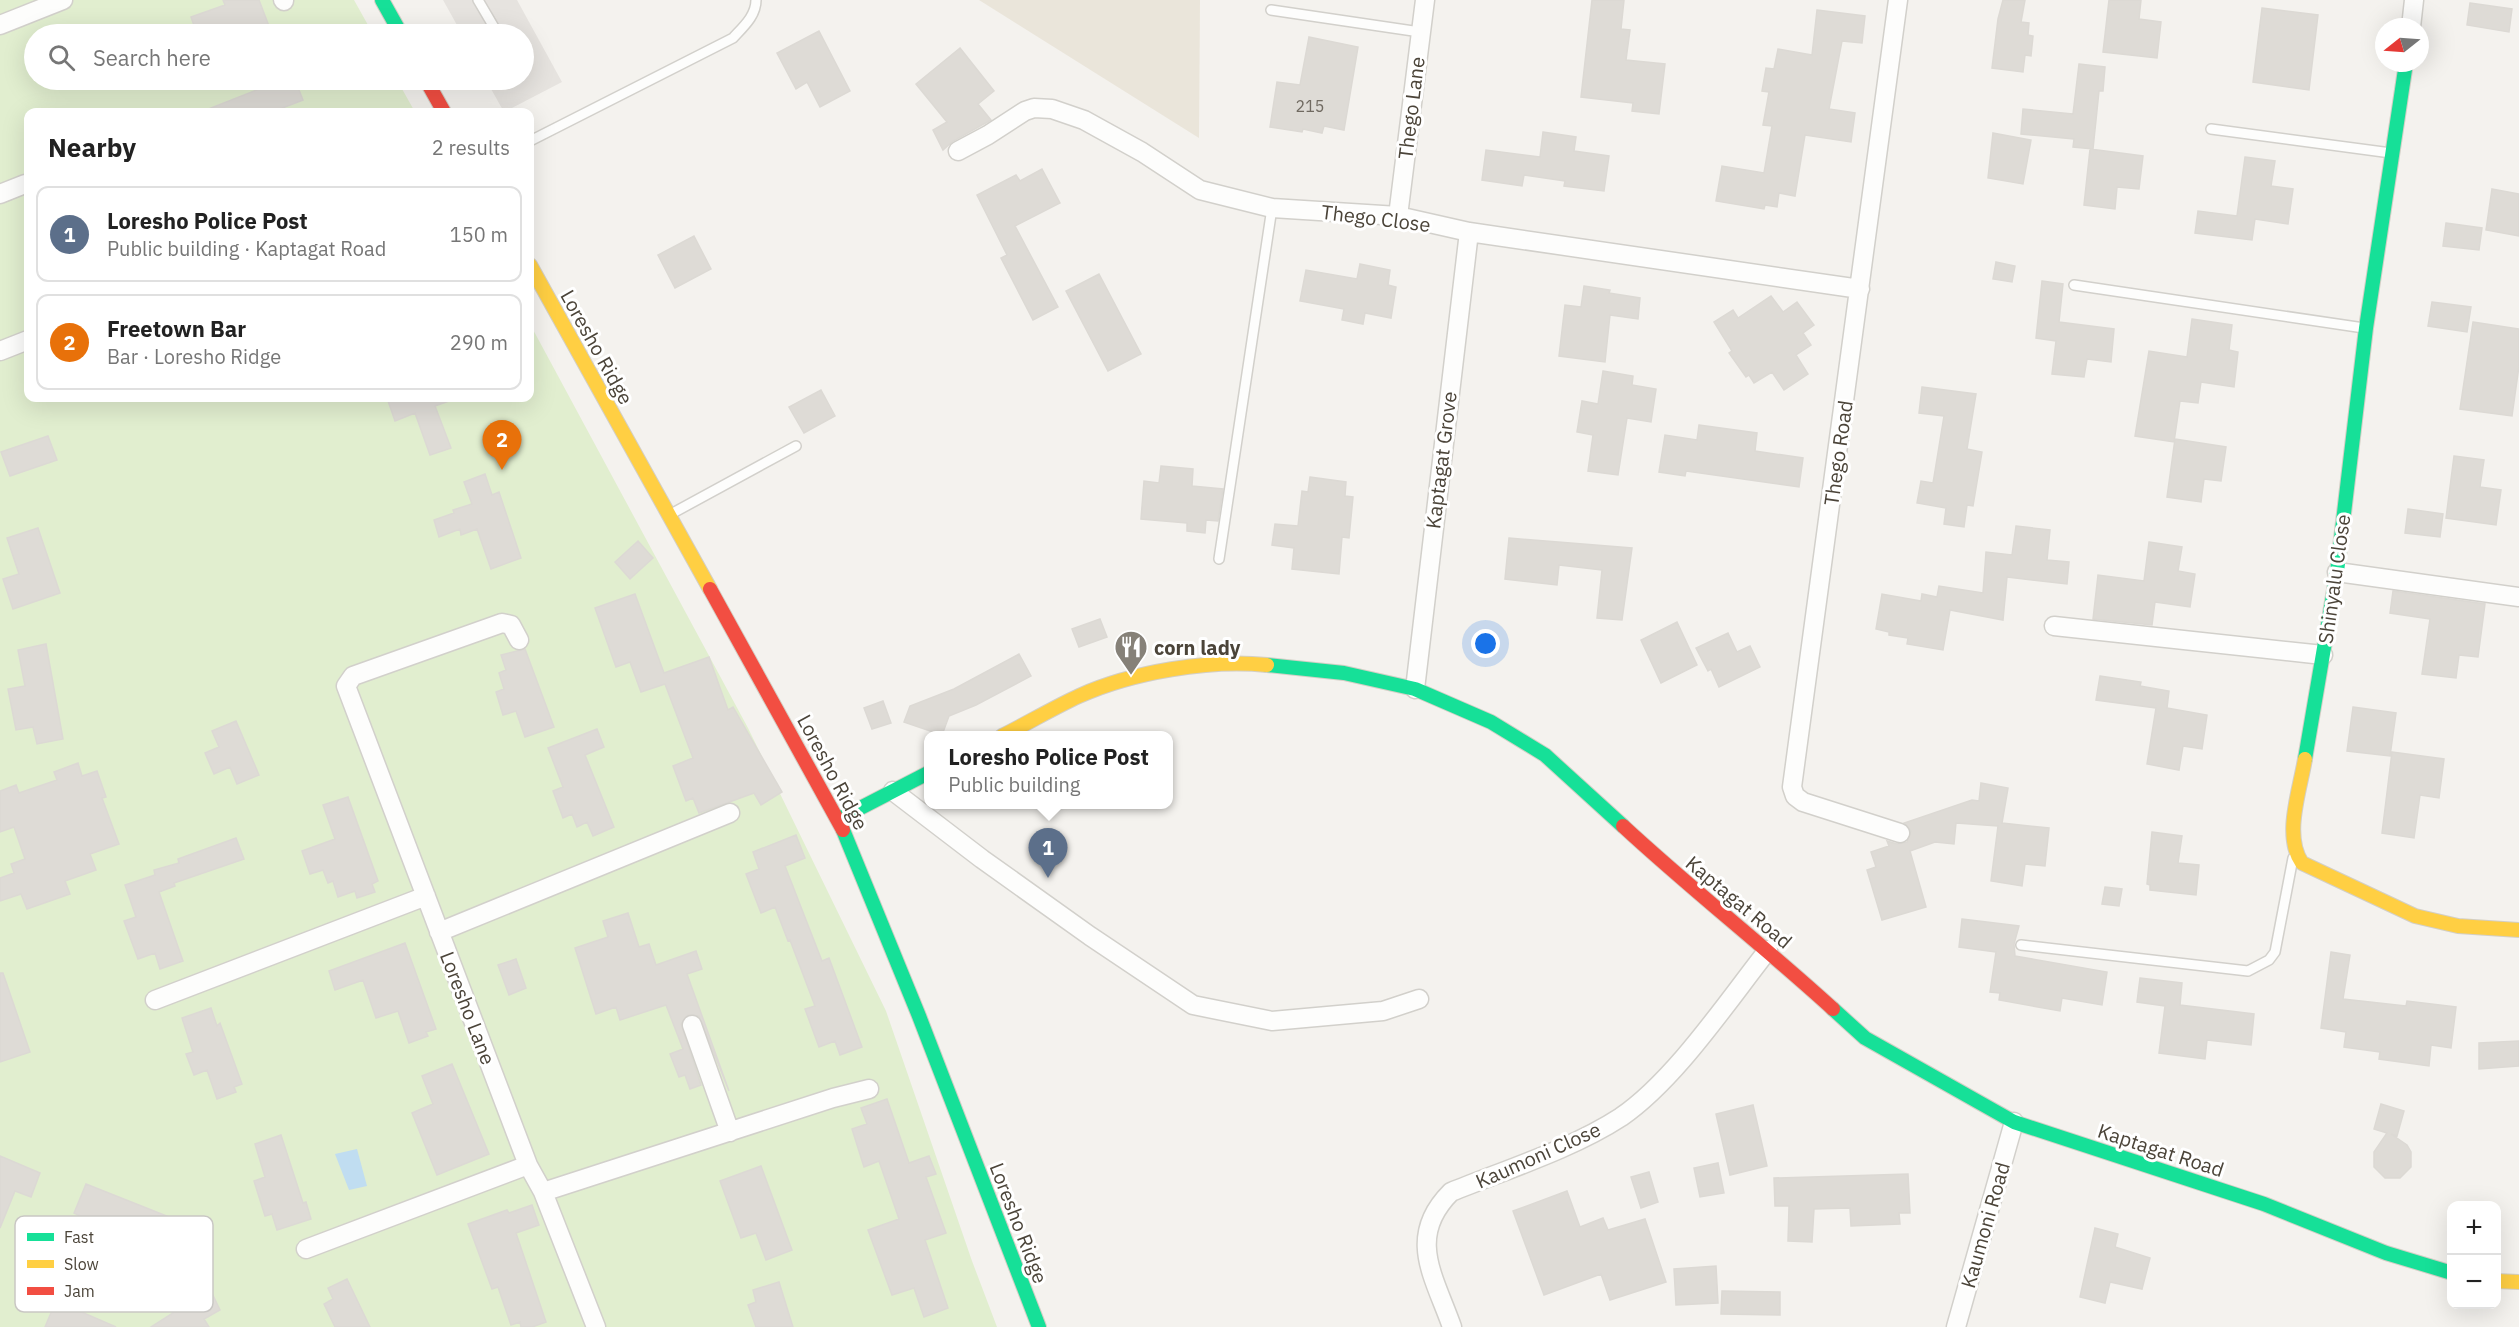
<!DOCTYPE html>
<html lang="en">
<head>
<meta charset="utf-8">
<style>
	body { margin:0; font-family:"IBM Plex Sans",sans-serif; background:#f6f6f6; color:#222 }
	.controls { position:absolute; right:18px; bottom:18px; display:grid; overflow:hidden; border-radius:12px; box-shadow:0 6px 24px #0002 }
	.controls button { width:54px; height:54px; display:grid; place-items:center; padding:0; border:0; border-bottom:2px solid #e0e0e0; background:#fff; color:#222; font:30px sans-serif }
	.compass { position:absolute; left:2375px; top:18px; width:54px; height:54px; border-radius:50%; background:#fff; box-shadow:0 6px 24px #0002; rotate:253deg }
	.you { position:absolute; left:1486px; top:644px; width:21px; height:21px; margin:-15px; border:4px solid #fff; border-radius:50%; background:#1a73e8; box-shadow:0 0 0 9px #1a73e833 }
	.badge { display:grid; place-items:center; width:39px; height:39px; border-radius:50%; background:#868178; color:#fff; font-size:20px; font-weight:700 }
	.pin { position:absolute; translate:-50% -50px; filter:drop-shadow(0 2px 3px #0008) }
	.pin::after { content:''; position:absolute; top:32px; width:21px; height:18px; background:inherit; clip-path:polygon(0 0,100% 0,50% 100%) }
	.popup { position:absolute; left:924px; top:731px; width:249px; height:78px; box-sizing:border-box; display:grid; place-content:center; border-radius:12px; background:#fff; filter:drop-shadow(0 2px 4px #0005); font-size:20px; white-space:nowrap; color:#767676 }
	.popup b { font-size:22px; color:#222 }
	.popup::after { content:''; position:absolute; left:50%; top:100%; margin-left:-12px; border:12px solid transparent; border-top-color:#fff }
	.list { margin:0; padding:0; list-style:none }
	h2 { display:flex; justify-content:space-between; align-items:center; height:78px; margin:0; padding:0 24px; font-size:26px }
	h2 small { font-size:20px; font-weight:400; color:#767676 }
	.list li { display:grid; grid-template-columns:39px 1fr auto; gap:18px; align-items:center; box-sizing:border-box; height:96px; margin:0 12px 12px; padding:0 12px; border:2px solid #e0e0e0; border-radius:12px }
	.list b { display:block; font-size:22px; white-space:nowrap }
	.list p { margin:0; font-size:20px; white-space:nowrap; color:#767676 }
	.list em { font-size:20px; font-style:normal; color:#767676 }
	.icon { flex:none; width:33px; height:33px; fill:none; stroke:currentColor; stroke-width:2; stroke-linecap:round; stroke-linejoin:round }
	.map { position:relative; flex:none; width:2519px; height:1327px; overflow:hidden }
	.search { position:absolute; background:#fff; box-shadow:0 6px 24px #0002; left:24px; top:24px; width:510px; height:66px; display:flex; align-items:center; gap:15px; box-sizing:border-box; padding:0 21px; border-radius:33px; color:#767676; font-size:22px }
	.panel { position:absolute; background:#fff; box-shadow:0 6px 24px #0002; left:24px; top:108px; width:510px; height:294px; border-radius:12px }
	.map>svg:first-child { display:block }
</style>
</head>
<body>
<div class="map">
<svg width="2519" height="1327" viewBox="0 0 2519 1327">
	<rect width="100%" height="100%" fill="#f4f2ee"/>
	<path fill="#eae5da" d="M979 0H1200L1199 138Z"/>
	<path fill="#e1eecf" d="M0 0H354L373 34H34V80H397L415 112H28V398H530V324L748 728 886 1011 972 1261 997 1327H0Z"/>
	<path fill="#e6e3df" d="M443 0H517L562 82 504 112 486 80H524V34H462Z"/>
	<path fill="#c0ddf1" d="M357 1149 367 1186 349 1190 335 1154Z"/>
	<path fill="#dedbd6" stroke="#dcd9d4" stroke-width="1.5" d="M223 0H259L272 34H197L191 17 225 5Z
		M1592 0H1624L1621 29 1630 30 1626 60 1665 64 1659 114 1632 111 1633 103 1581 97Z
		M2003 0H2025L2021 22 2029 23 2028 35 2033 36 2031 56 2025 55 2023 72 1992 68 1998 19Z
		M2109 0H2141L2139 19 2161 22 2157 58 2103 52Z
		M2470 3 2512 9 2509 32 2467 25Z
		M2262 8 2318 15 2309 90 2253 82Z
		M1817 10 1865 16 1862 43 1842 41 1829 109 1855 113 1851 142 1805 135 1795 196 1779 193 1777 207 1765 205 1764 209 1716 201 1722 166 1764 173 1772 126 1763 125 1769 92 1762 91 1766 68 1774 69 1778 49 1812 55Z
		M819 31 850 91 820 107 807 82 796 89 777 53Z
		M1309 37 1358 47 1344 130 1324 126 1322 133 1303 129 1302 132 1270 127 1277 82 1300 85Z
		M960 48 994 91 978 104 991 120 953 141 943 150 933 130 947 122 916 84Z
		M2079 64 2105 67 2103 91H2099L2093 149 2073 147 2074 139 2021 134 2023 109 2073 114Z
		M282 80H295L303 100 272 112H201Z
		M1543 132 1576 137 1574 151 1609 156 1604 191 1564 186 1565 181 1524 175 1522 186 1482 180 1486 150 1540 157Z
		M1993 133 2031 140 2023 184 1988 178Z
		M2090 149 2143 156 2139 189 2117 187 2115 209 2084 205Z
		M2245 157 2275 161 2271 186 2293 189 2288 224 2255 219 2252 240 2195 233 2198 211 2237 216Z
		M1042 169 1060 203 1015 226 1058 307 1033 320 1001 258 1007 255 977 195 1016 175 1020 181Z
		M2492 189 2519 194V236L2486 230Z
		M2446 223 2482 228 2479 250 2443 246Z
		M694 236 711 269 675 288 658 255Z
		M1996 262 2015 266 2012 282 1993 279Z
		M1360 264 1390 270 1388 285 1396 287 1391 318 1365 313 1363 324 1342 320 1344 309 1300 301 1306 270 1357 279Z
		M1099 274 1141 354 1108 371 1066 291Z
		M2042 281 2063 284 2059 322 2114 329 2111 362 2087 359 2084 377 2052 374 2056 341 2036 338Z
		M1584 286 1610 290 1609 293 1640 298 1638 319 1610 315 1605 362 1559 356 1565 305 1581 307Z
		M1771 296 1783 312 1797 302 1814 325 1803 333 1811 345 1796 355 1808 374 1784 390 1772 372 1754 383 1749 375 1746 377 1729 353 1732 351 1714 322 1733 310 1738 318Z
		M2432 302 2471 307 2467 332 2428 326Z
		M2192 319 2232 325 2229 350 2238 352 2234 387 2201 382 2198 403 2180 401 2174 442 2135 436 2149 351 2187 357Z
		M2473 322 2519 329V366L2512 416 2460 409Z
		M1603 371 1633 376 1632 385 1656 389 1651 422 1627 418 1618 475 1588 471 1593 435 1577 432 1582 401 1598 404Z
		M1922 387 1976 394 1967 449 1982 452 1973 506 1967 505 1964 527 1944 524 1946 508 1917 503 1921 481 1933 483 1944 416 1919 413Z
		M821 390 835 416 804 433 789 407Z
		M387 398H452V400L435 406 451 448 430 455 415 413 395 421Z
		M1699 425 1757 433 1755 451 1803 458 1799 487 1686 471 1685 476 1659 472 1665 435 1697 440Z
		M48 436 57 460 10 476 1 452Z
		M2175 439 2226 447 2221 481 2204 479 2201 502 2167 497Z
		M2454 456 2484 460 2480 487 2501 490 2496 525 2446 518Z
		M1161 466 1193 469 1192 486 1223 489 1218 521 1206 520 1205 533 1187 531V523L1141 519 1144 481 1159 483Z
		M485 474 492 495 499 492 521 558 491 569 477 529 461 535 460 529 439 537 434 520 454 513 453 510 472 504 464 482Z
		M1310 477 1346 482 1345 496 1353 497 1349 538 1342 537 1339 574 1292 569 1294 548 1272 545 1275 524 1298 526 1302 491 1308 492Z
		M2408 509 2443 514 2440 537 2405 533Z
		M2016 526 2050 530 2047 560 2069 562 2067 584 2007 577 2003 620 1950 610 1943 650 1907 644 1908 638 1889 635V632L1876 629 1882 594 1921 601 1922 594 1937 597 1939 586 1983 593 1986 552 2012 555Z
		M38 528 60 593 13 609 3 579 19 574 7 538Z
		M1509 538 1632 548 1622 620 1597 618 1602 570 1559 565 1557 585 1505 579Z
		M638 541 653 558 630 579 615 562Z
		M2149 542 2182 547 2178 571 2195 574 2190 607 2155 602 2152 625 2093 619 2098 575 2144 581Z
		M2393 591 2485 604 2478 657 2459 655 2456 678 2422 674 2430 619 2390 613Z
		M635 594 664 673 709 657 728 710 733 707 782 792 761 805 754 793 699 813 693 798 686 801 673 766 693 758 665 684 641 692 630 662 616 667 595 608Z
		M1100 619 1107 637 1079 647 1072 629Z
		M1677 622 1697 665 1661 683 1641 640Z
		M1728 633 1737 652 1750 646 1760 667 1719 687 1711 669 1708 671 1696 648Z
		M46 644 63 739 37 744 33 727 16 730 8 689 25 686 18 650Z
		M525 649 554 727 525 737 516 711 503 715 496 692 504 689 499 673 506 670 501 655Z
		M1019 654 1031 676 976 705 949 716 942 735 904 722 910 706 954 689Z
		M2100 676 2141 682 2140 686 2169 691 2167 708 2207 715 2202 749 2183 746 2179 770 2147 764 2156 708 2096 700Z
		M883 701 891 723 872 729 864 708Z
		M2353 707 2396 713 2390 756 2347 751Z
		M236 721 259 775 237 784 230 767 214 774 205 753 219 747 212 731Z
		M597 729 604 747 585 755 614 827 593 836 587 822 577 827 572 814 563 818 553 791 563 787 548 748Z
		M2392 752 2444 759 2439 798 2420 795 2414 838 2382 833Z
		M78 763 82 776 97 771 106 797 102 798 119 844 90 854 96 870 65 881 70 894 27 909 21 894 0 901V878L14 873 11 864 25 859 14 827 0 832V791L16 785 19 793 57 780 54 772Z
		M1981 783 2008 788 2002 823 2049 828 2045 866 2025 864 2022 886 1991 881 1998 826 1956 823 1954 844 1935 842 1910 851 1926 907 1882 920 1867 870 1876 867 1871 852 1889 846 1887 841 1897 844 1907 842 1911 831 1904 823 1972 800 1979 801Z
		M348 797 378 881 372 884 375 892 357 898 355 891 338 897 333 881 328 883 323 870 310 874 302 851 335 839 323 805Z
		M2152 832 2182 836 2178 863 2199 865 2196 895 2150 890V885L2147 884Z
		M796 835 805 858 785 866 822 961 829 958 862 1047 840 1055 835 1041 819 1047 805 1009 815 1006 790 940 788 941 775 907 761 913 746 874 759 869 753 852Z
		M236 838 244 859 174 883 175 886 159 892 183 961 160 969 155 953 138 959 124 921 136 917 125 885 155 875 154 870 179 863 178 859Z
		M2105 887 2122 889 2119 906 2102 904Z
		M628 913 639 947 649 944 656 965 696 951 702 969 687 974 729 1091 699 1016 688 1015 681 1024 701 1085 690 1089 685 1075 679 1077 670 1054 683 1049 666 1005 620 1020 616 1007 596 1014 575 948 608 937 603 921Z
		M1962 919 2019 926 2014 944 2015 956 2107 972 2102 1005 2062 998 2060 1011 1999 1000 2000 993 1990 992 1996 952 1959 947Z
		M405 943 436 1029 426 1032 428 1036 409 1043 398 1011 376 1018 363 980 335 990 329 971Z
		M2331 952 2350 955 2343 999 2406 1006 2407 1001 2456 1007 2451 1048 2431 1045 2429 1066 2379 1059 2380 1052 2344 1047 2346 1032 2321 1028Z
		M516 959 526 988 509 995 498 965Z
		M0 973H3L30 1052 0 1062Z
		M2140 978 2182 983 2180 1005 2254 1014 2251 1045 2207 1040 2205 1059 2159 1053 2165 1006 2137 1002Z
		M211 1008 217 1026 220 1023 242 1084 234 1087 236 1092 217 1099 207 1070 194 1075 186 1054 193 1052 182 1018Z
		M2519 1041V1066L2479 1069V1043Z
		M452 1064 489 1154 437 1175 412 1113 433 1104 422 1076Z
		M887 1099 909 1163 929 1156 936 1174 926 1177 946 1233 925 1240 948 1308 924 1317 914 1288 892 1295 868 1230 899 1219 879 1161 864 1167 852 1129 867 1124 861 1108Z
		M2381 1104 2404 1111 2397 1136 2391 1134 2407 1145 2411 1152V1167L2400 1178H2385L2374 1167V1152L2387 1133 2374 1129Z
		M1753 1105 1767 1166 1730 1175 1716 1114Z
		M281 1135 303 1203 306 1202 311 1219 277 1230 272 1214 265 1216 254 1181 265 1177 255 1144Z
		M0 1156 40 1173 31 1197 15 1191 0 1228Z
		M1718 1163 1724 1193 1700 1197 1694 1168Z
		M761 1166 792 1250 766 1260 756 1233 741 1238 720 1181Z
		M1649 1172 1658 1202 1641 1208 1631 1177Z
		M1908 1174 1910 1213H1899L1900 1224 1851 1226 1850 1208 1814 1209 1812 1242 1788 1241 1789 1206H1775L1774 1178Z
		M86 1184 169 1217 165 1227 169 1228 162 1246 128 1231 123 1244 83 1228 87 1219 74 1213Z
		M1567 1191 1580 1227 1603 1218 1608 1230 1645 1219 1666 1282 1610 1300 1601 1274 1544 1295 1513 1211Z
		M532 1205 539 1225 516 1233 546 1322 532 1327H521L520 1322 511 1325 498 1287 492 1289 468 1224 507 1210 509 1213Z
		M2095 1228 2118 1234 2115 1247 2150 1258 2142 1289 2110 1282 2105 1303 2080 1297Z
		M1716 1266 1718 1303 1676 1305 1674 1269Z
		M347 1279 370 1327H335L324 1304 333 1299 328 1288Z
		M779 1282 793 1327H756L748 1305 756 1302 753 1290Z
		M209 1287 220 1310 204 1319 209 1327H151L173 1313 169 1307 189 1295 190 1297Z
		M1722 1291 1780 1292V1315L1721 1314Z
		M56 1301 116 1327H45Z"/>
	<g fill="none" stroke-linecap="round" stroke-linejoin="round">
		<g stroke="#d2d0cb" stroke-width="12">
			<path id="lane" d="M478 0 498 34
				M1271 10 1420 32
				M2211 129 2391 153
				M530 141 733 38C743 27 756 16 756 0
				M2074 285 2364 328
				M671 514 796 446
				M1219 559 1272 208
				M2021 945 2248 971 2269 960 2275 952 2293 858"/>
		</g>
		<g stroke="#d2d0cb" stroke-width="21">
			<path id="street" d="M283 0 284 1
				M1898 0 1792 787 1795 796 1803 802 1900 833
				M0 25 63 0
				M2411 27 2414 0
				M958 151 988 135 1025 111 1034 108 1052 109 1084 120 1142 152 1200 190 1272 208 1398 216 1469 232 1860 289
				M0 194 25 184
				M1398 216 1425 0
				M0 351 28 340
				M2337 572 2519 597
				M2054 626 2323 655
				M519 640 511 625 502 623 353 676 346 686 528 1165 543 1192 596 1327
				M1415 689 1469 232
				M893 791 982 859 1090 936 1193 1005 1272 1021 1383 1011 1419 999
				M439 932 730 813
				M155 1000 426 896
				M692 1025 730 1132
				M543 1192 833 1098 869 1089
				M306 1249 528 1165
				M1452 1327C1434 1276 1406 1237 1451 1192 1505 1170 1572 1149 1621 1117 1675 1080 1727 1002 1768 950
				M1956 1327 2014 1122"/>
		</g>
		<g stroke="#d3cfc5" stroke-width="16">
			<path id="fast" d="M382 0 401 34
				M1267 665 1344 673 1415 689 1491 722 1545 755 1623 826
				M2305 759 2337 572 2366 328 2406 63
				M839 819 928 773
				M843 830 919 1016 1039 1327
				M1833 1009 1865 1038 2014 1122 2264 1204 2386 1253 2452 1273"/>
		</g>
		<g stroke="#d3cfc5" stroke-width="16">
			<path id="slow" d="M530 265 710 589
				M1002 736C1028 723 1053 708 1079 696 1132 672 1210 659 1267 665
				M2305 759C2300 790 2283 836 2302 863L2415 916 2458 926 2519 930
				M2496 1281 2519 1282"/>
		</g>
		<g stroke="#d3cfc5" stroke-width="16">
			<path id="jam" d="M426 80 444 112
				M710 589 843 830
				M1623 826C1691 889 1764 946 1833 1009"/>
		</g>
		<use href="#lane" stroke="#fdfdfc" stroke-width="9"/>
		<use href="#street" stroke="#fdfdfc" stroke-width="18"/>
		<use href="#fast" stroke="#16e098" stroke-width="14"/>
		<use href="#slow" stroke="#ffcf43" stroke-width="14"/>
		<use href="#jam" stroke="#f24e42" stroke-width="14"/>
	</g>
	<defs>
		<g id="restaurant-pin" transform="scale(1.725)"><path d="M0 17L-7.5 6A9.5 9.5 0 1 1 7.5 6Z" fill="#868178" stroke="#fff"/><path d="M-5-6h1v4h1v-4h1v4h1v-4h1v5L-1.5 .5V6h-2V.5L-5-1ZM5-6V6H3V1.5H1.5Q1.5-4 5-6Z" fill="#fff"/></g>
	</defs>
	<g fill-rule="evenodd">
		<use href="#restaurant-pin" x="1131" y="647"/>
	</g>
	<g text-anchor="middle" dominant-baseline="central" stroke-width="6" stroke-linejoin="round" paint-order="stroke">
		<g font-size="16" fill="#706a61">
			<text x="1310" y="106">215</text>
		</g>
		<g font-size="20" fill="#4b4439" stroke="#fff">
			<text transform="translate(1411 108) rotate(-83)">Thego Lane</text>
			<text transform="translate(1376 218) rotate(7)">Thego Close</text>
			<text transform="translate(597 347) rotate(61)">Loresho Ridge</text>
			<text transform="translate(1838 453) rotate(-82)">Thego Road</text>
			<text transform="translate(1441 460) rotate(-83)">Kaptagat Grove</text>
			<text transform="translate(2334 579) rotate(-82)">Shinyalu Close</text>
			<text transform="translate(833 772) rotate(62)">Loresho Ridge</text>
			<text transform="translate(1739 902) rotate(40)">Kaptagat Road</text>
			<text transform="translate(468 1008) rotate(69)">Loresho Lane</text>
			<text transform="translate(2161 1150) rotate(18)">Kaptagat Road</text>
			<text transform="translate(1538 1155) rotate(-24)">Kaumoni Close</text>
			<text transform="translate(1019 1223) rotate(69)">Loresho Ridge</text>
			<text transform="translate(1985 1225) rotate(-74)">Kaumoni Road</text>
		</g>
		<g font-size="20" font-weight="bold" fill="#4b4439" stroke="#fff" text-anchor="start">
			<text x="1154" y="647">corn lady</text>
		</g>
	</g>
	<rect x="15" y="1216" width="198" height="96" rx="9" fill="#fff" stroke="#c9c7c4" stroke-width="1.5"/>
	<rect x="27" y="1233" width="27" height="8" fill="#16e098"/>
	<rect x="27" y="1260" width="27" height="8" fill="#ffcf43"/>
	<rect x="27" y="1287" width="27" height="8" fill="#f24e42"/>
	<g font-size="16" fill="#4b4439">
		<text x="64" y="1243">Fast</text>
		<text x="64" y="1270">Slow</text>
		<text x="64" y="1297">Jam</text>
	</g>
</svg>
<div class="controls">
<button>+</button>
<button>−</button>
</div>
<svg class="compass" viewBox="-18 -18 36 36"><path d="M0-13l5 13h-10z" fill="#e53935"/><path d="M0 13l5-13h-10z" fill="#767676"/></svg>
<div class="you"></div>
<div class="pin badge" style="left:1048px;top:878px;background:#5c6f8a">1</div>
<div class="popup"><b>Loresho Police Post</b>Public building</div>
<div class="pin badge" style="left:502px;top:470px;background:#e8710a">2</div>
<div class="search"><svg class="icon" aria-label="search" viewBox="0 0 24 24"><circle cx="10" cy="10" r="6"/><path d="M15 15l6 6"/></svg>Search here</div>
<section class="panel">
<h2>Nearby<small>2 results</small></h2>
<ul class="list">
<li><span class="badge" style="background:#5c6f8a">1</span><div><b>Loresho Police Post</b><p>Public building · Kaptagat Road</p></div><em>150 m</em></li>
<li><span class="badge" style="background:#e8710a">2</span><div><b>Freetown Bar</b><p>Bar · Loresho Ridge</p></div><em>290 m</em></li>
</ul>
</section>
</div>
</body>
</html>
